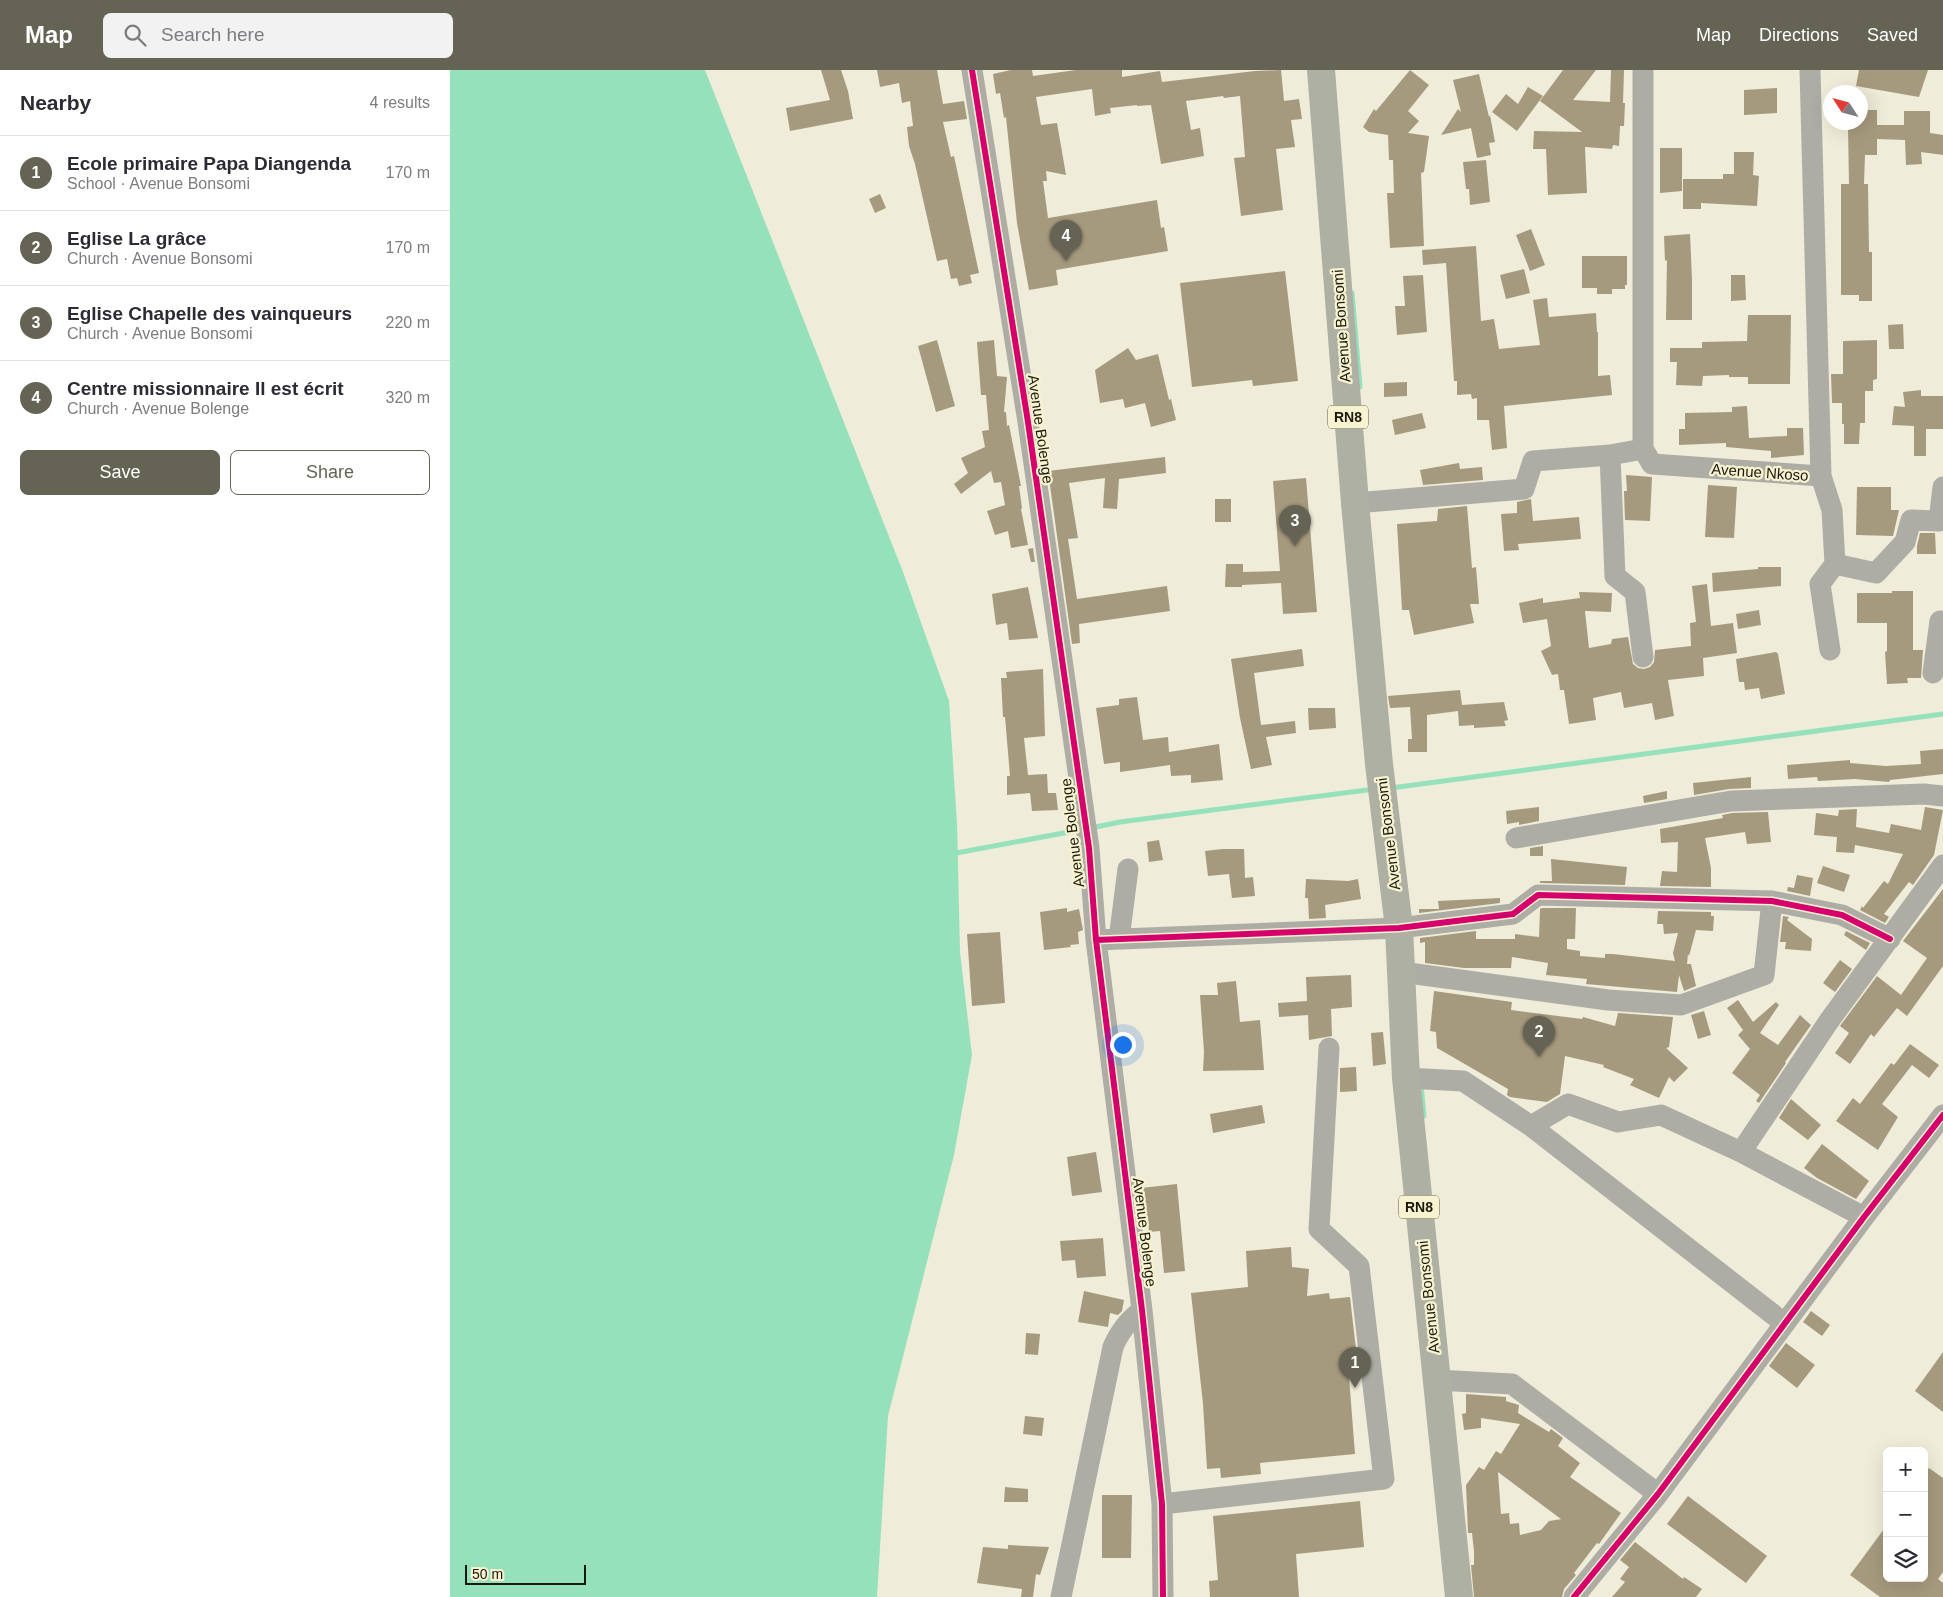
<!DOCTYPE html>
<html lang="en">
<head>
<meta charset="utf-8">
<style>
	body { margin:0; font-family:Arial,sans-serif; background:#f2f2f3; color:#2b2b33 }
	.controls { position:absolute; right:15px; bottom:15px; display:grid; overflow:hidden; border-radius:8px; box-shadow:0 5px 20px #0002 }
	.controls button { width:45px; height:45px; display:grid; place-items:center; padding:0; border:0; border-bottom:1px solid #e1e1e2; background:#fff; color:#2b2b33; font:25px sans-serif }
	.compass { position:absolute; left:1373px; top:15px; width:45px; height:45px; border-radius:50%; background:#fff; box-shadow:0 5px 20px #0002; rotate:306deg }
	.scale { position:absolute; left:15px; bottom:12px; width:121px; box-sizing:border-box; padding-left:5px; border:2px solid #1b190d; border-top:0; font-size:14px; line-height:18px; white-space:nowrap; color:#1b190d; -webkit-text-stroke:4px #f7f3d1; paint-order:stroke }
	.you { position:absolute; left:672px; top:974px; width:18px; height:18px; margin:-12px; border:4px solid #fff; border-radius:50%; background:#1a73e8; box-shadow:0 0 0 8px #1a73e833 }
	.badge { display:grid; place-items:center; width:32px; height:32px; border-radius:50%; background:#656354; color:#fff; font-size:16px; font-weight:700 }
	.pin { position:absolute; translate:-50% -41px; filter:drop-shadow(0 1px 2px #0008) }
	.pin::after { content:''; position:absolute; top:26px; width:18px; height:15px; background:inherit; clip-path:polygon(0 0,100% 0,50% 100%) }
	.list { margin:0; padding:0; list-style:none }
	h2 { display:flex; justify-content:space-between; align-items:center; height:65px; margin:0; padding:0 20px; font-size:21px }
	h2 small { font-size:16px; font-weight:400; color:#7c7c81 }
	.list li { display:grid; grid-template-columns:32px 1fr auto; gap:15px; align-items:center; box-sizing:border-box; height:75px; padding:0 20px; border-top:1px solid #e1e1e2 }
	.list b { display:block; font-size:19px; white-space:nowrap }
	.list p { margin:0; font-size:16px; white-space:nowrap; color:#7c7c81 }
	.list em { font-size:16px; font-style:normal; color:#7c7c81 }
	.actions { display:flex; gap:10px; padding:15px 20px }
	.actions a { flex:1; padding:11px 0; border:1px solid #656354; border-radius:8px; text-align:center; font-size:18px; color:#656354 }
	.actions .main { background:#656354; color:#fff }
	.icon { flex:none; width:28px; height:28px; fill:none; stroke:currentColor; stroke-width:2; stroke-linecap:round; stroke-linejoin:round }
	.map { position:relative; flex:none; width:1493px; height:1527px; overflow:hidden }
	header { display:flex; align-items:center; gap:30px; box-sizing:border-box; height:70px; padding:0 25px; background:#656354; color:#fff }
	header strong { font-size:24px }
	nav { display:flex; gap:28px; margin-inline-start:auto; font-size:18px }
	.search { width:350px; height:45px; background:#f2f2f3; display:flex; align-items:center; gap:12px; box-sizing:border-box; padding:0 18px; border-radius:8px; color:#7c7c81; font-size:19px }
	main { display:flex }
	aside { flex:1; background:#fff }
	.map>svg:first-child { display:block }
</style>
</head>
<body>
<header>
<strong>Map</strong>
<div class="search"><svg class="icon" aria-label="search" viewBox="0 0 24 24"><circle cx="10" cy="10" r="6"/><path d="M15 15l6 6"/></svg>Search here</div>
<nav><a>Map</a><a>Directions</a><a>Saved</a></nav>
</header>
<main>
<aside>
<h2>Nearby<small>4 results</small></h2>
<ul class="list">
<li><span class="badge">1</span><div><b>Ecole primaire Papa Diangenda</b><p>School · Avenue Bonsomi</p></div><em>170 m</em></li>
<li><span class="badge">2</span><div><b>Eglise La grâce</b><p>Church · Avenue Bonsomi</p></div><em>170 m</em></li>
<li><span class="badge">3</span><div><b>Eglise Chapelle des vainqueurs</b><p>Church · Avenue Bonsomi</p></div><em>220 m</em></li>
<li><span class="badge">4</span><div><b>Centre missionnaire Il est écrit</b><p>Church · Avenue Bolenge</p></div><em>320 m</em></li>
</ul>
<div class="actions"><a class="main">Save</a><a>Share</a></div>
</aside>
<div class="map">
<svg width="1493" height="1527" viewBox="0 0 1493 1527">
	<rect width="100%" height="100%" fill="#efecd9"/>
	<path fill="#95e1bc" d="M0 0H255L453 502 499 631 507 753 510 882 522 985 504 1085 438 1346 427 1527H0Z"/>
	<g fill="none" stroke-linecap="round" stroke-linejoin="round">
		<path stroke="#95e1bc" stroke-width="5" d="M902 223 910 317
			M941 718 1493 644
			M641 758 670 752 925 719
			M501 784 630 760
			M971 1015 974 1046"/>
	</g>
	<path fill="#a69a7e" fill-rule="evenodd" d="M371 0H391L398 21 403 49 340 61 336 38 380 30Z
		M427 0H487L493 34 514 31 517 49 493 52 501 87 504 86 529 203 520 205 522 213 509 216 507 208 501 209 497 189 487 191 465 94 459 76 457 57 463 56 460 31 452 33 449 13 430 17Z
		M561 0H582L583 6 626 0H672V7L710 1 712 12 805 1 831 0 834 31 849 29 852 49 841 50 845 77 826 79 833 140 791 146 784 88 795 87 790 26 774 28 773 26 736 31 741 60 750 58 754 86 711 94 701 35 687 36V35L660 38 661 43 645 46 642 19 586 27 591 55 607 53 616 105 596 101 597 111H593L598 148 707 130 711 158 714 157 718 181 606 200 608 215 579 220 567 153 556 47 554 48 550 23 546 24 543 4Z
		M960 0 979 15 958 41 969 51 958 63 979 66 974 102 971 103 974 176 940 178 937 123H944L943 90H939L938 65 919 62 913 57 924 39 926 41Z
		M1113 0H1146L1123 30 1160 32 1161 0H1174L1173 33H1175L1174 56H1170L1169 76 1163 75 1162 79 1135 77 1137 123 1098 125 1096 79H1083L1084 61 1132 62 1090 31Z
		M1409 0H1478L1469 27 1406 16Z
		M1029 4 1039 47 1040 45 1045 72 1039 73 1041 85 1027 88 1021 58 991 65 1008 39 1011 42 1003 10Z
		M1078 17 1093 26 1067 61 1042 42 1056 24 1068 34Z
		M1327 18V43L1294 45V20Z
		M1410 40H1427V55H1454V41H1480V63L1493 65V85L1471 82 1472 94 1456 95 1455 70 1427 69V85H1415L1414 114H1418L1419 182H1422V231H1409V225H1391V114H1399L1398 58H1401V52H1410Z
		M1210 78H1232V121L1210 123Z
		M1284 82H1304L1303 105 1309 106 1307 136 1251 133V139H1233V109H1273V104H1284Z
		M1036 90 1040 132 1020 135 1019 119H1016L1013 92Z
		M430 124 436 138 425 143 419 129Z
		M1081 159 1095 195 1080 201 1066 165Z
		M1240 164 1242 209V250H1216L1217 190 1215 191 1214 166Z
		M1026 176 1031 251 1044 249 1049 279 1090 275 1083 230 1097 228 1099 247 1146 243 1147 262H1148V306L1160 305 1162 325 1054 336 1057 378 1042 380 1039 350H1027V328L1022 329 1021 324 1007 325V311H1004L996 193 973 195 972 180Z
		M1132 186H1177V215H1175V219H1162V224H1147V218H1132Z
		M1074 199 1080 223 1056 229 1050 205Z
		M835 201 848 311 803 316 802 310 742 317 730 213Z
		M973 205 977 262 947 265 945 236H955L953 206Z
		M1281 205H1295L1296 230 1281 231Z
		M1298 245H1341L1340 314H1298V307H1279V305L1253 306 1252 316 1226 315 1227 292H1220V278H1252V272L1297 271Z
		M1453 254 1454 279H1439L1438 255Z
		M487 270 505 336 486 342 468 276Z
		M544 270 547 306 557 307 554 342H556L557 356 559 355 571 416H569L572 438 571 439 578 475 561 478 558 461 545 465 537 441 555 435 551 412 544 413 541 401 511 424 504 414 518 403 511 388 535 377 532 361 539 360 536 325H531L527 272Z
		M1427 270V309L1423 310V321H1415V353H1410L1409 374H1394V354H1392V333H1382L1381 304H1393V271Z
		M678 278 686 290 708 284 719 330 721 329 726 350 701 357 695 333 675 338 673 329 650 333 645 300Z
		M957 312V326L934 327V313Z
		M1471 320V326H1493V359H1476V386H1464V356L1442 355 1444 336 1455 337 1453 322Z
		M1297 336 1299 368 1337 366V358H1353L1354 385 1321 388V381L1276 377V373L1229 375V359H1235V343L1282 342V337Z
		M972 343 976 358 945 365 942 350Z
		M715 387 716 403 669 409 667 439 653 438 655 408 619 413 628 468 618 469 627 529 717 516 720 541 629 554 630 573 622 574 598 401Z
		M1009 393 1010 399 1032 397 1033 410 973 415 970 400Z
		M1176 405 1202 407 1200 451 1175 450 1174 421H1177Z
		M856 408 867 542 833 544 831 513 792 515V517H775L776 494H793V502L830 501 823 411Z
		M1258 415 1287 417 1284 468 1255 467Z
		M1407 417H1441V440H1449L1443 466 1406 465Z
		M765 429H781V452H765Z
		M1081 429 1083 451 1129 447 1131 469 1068 474 1069 480 1054 481 1051 444 1067 443V432Z
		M1017 436 1022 498 1026 497 1029 534H1020L1024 553 964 565 959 540H952L947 454 987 451 988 439Z
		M1470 463H1485L1486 484H1467V476Z
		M583 478 585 492H581L578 479Z
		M1308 497H1331V516L1263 522 1262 503 1308 499Z
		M1257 514 1261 556 1283 553 1287 583 1253 588 1254 606 1218 610 1224 646 1205 650 1202 633 1174 638 1171 622 1143 628 1146 650 1119 654 1114 620H1110L1108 604 1102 605 1091 581 1101 576 1097 549 1073 553 1069 533 1093 528V533L1130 528 1129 522 1162 523 1161 542 1135 541 1139 578 1161 574 1162 569 1178 567 1183 594 1188 598 1194 599 1200 597 1204 592 1205 580 1241 576 1240 553 1246 552 1242 516Z
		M578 517 588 568 559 570 557 553 546 555 542 524Z
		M1442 521H1463V580H1473L1471 608H1457L1458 613 1437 614 1435 582 1437 581V553H1407V523H1442Z
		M1309 540 1311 555 1288 559 1286 544Z
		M852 579 854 596 804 603 811 655 845 651 846 663 816 667 822 695 801 699 790 648 781 589Z
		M1326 582 1328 584 1335 624 1311 629 1309 618 1295 620 1294 612H1289L1286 589Z
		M593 599 595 666 574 668 578 705 597 704 598 723H606L608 740 582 741 580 723 557 725V706H560L555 647H553L551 608H557L556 602Z
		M1010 620 1012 635 1054 632 1058 650 1054 651 1056 656 1024 658V655L1009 656 1008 641 977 645V682H958V669H962L960 637 940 638 938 626Z
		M687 627 693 670 718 667 719 682 769 674 773 710 741 713V705L721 706 720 695 670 702V692L654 694 646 638 669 635V629Z
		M858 638H885L886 658 859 660Z
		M1493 679V704L1440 710 1439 712 1405 709 1368 711 1367 707 1338 709 1337 695 1400 690V693L1436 696 1471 694 1470 681Z
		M1301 707V718L1279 719 1244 725 1243 713Z
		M1217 721V729L1194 733 1193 726Z
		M1089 737V751L1069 755V752L1057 754 1056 741Z
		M1475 737 1493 740 1484 785 1463 815 1459 812 1434 844 1439 847 1435 853 1410 840 1412 836 1413 838 1434 811 1438 814 1453 784 1405 775 1404 783 1386 782 1387 767 1364 765 1366 743 1388 746 1389 740 1407 739 1406 757 1439 763 1441 754 1471 760Z
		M1318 742 1321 772 1297 774 1295 762 1255 768 1261 798V817L1210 816 1212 801 1227 802 1228 772 1211 773 1210 759 1273 748 1272 745 1282 743Z
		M709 770 713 790 699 792 697 772Z
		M1093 776V786H1080V778Z
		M772 779H794L795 808 803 807 805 826 782 828 779 804 758 806 755 781Z
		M1101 789 1177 797 1175 815 1090 813V811H1102Z
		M1373 796 1400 805 1394 822 1367 813Z
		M1347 805 1363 808 1360 826 1337 821 1338 817 1344 818Z
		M856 809 898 811 908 809 911 829 875 835 876 848 859 849 858 828H855Z
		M1493 819V896L1457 946 1447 938 1424 967 1421 964 1400 994 1385 983 1399 963 1390 956 1427 906 1451 925 1477 888 1453 871Z
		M1050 828V833L969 843V839H989L988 831Z
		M617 838V842L629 839 633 860 628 862 629 874 620 875 621 877 594 880 590 842Z
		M1092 838H1126L1125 869H1117V879L1130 881V886L1155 888V884H1163L1225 891 1223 883 1228 863 1214 864 1213 854H1207L1208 841 1261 842V846H1264L1263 861 1246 860 1239 886 1238 884 1237 894H1241L1246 916 1234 921 1229 905 1227 922 1136 914 1137 909 1096 905 1098 893 1062 887 1061 898H1014L975 893V872L970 873V868L1026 861V869H1065V864L1089 867 1090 839Z
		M1333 846 1339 847 1337 850 1362 869 1361 881 1335 879 1336 872H1330Z
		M1396 861 1420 873 1416 880 1394 865Z
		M550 862 555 933 522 936 517 864Z
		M1390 890 1402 899 1385 922 1373 913Z
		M901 905 902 937 881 939 882 966 859 970 858 945 829 947 828 933 857 931 856 907Z
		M786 911 790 952 810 950 814 1000 753 1001 754 982 750 925H768L767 913Z
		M984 921 1062 932 1061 940 1132 949 1133 947 1165 956 1168 943 1223 947 1219 977 1216 978 1238 998 1224 1012 1219 1007 1209 1028 1180 1015 1184 1009 1153 997 1154 995 1115 986 1110 1024 1097 1032 1060 1027 1057 1025 1058 1019 987 978 986 962 980 961Z
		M1288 930 1303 952 1326 932 1329 935 1310 963 1328 975 1350 945 1361 955 1335 992 1336 993 1309 1033 1306 1031 1310 1025 1282 1003 1300 979 1288 965 1293 960 1277 938Z
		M1254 941 1261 965 1248 969 1241 945Z
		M933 962 936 994 923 996 921 963Z
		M1460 974 1489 995 1479 1008 1462 995 1432 1034 1448 1047 1428 1080 1386 1051 1403 1028 1410 1034 1441 993 1444 995Z
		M906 997 907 1021 890 1022V998Z
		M1341 1029 1371 1055 1358 1070 1329 1048Z
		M812 1035 815 1053 763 1063 760 1044Z
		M1372 1074 1419 1111 1406 1129 1367 1108 1354 1098Z
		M646 1082 652 1122 622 1126 617 1087Z
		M727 1114 735 1201 714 1203 710 1161 699 1162 698 1147 694 1148 691 1118Z
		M653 1168 656 1206 627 1208 625 1190 612 1191 610 1171Z
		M841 1177 842 1197 859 1199 857 1226 879 1223 880 1229 900 1227 909 1306 899 1307 905 1384 810 1393 811 1404 771 1408 770 1398 757 1399 753 1334 741 1223 798 1217 796 1181Z
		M634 1221 674 1230 672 1241 668 1245 660 1243 658 1257 628 1252Z
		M1361 1241 1380 1255 1372 1266 1353 1252Z
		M576 1263 590 1264 588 1285 575 1284Z
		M1336 1273 1365 1295 1347 1318 1319 1296Z
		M1493 1282V1342L1465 1321Z
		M1016 1324 1056 1327V1331L1069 1335 1068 1343 1099 1362 1101 1359 1113 1368 1108 1376 1130 1393 1120 1407 1171 1443 1149 1474 1147 1473 1124 1503 1126 1505 1114 1519 1112 1527H1024L1021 1495H1024V1481L1022 1463H1018L1016 1415 1029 1397 1034 1400 1046 1381 1051 1384 1070 1354 1031 1348V1358L1014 1360 1012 1344 1016 1343ZM1048 1402 1111 1449H1112L1099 1451 1091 1460 1070 1465 1069 1453 1060 1454 1059 1443 1051 1444Z
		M575 1346 594 1348 592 1366 573 1364Z
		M1479 1398 1493 1408V1502L1488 1509 1493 1513V1527H1430L1400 1505 1437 1455V1508H1474V1405Z
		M555 1417 578 1419V1432H554Z
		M652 1425H682L681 1488H652Z
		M1238 1426 1317 1486 1296 1513 1217 1454Z
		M910 1431 914 1477 846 1484 849 1527H760L759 1511 768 1510 763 1446Z
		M1185 1472 1233 1509 1234 1507 1252 1519 1246 1527H1162L1175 1512 1170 1509 1179 1497 1170 1490Z
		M558 1475 599 1477 590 1505 586 1504 583 1527H571L572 1519 527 1513 533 1477 558 1479Z"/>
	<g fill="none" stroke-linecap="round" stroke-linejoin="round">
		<path stroke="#adada5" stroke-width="21" d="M522 0 578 352 639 778 646 870 692 1240 712 1434 713 1527
			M1360 0 1371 406 1382 440 1385 494 1370 514 1380 580
			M1193 379V0
			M1193 379 1202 394 1371 406
			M1160 385 1165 506 1185 522 1193 587
			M905 433 1074 419 1083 391 1160 385 1193 379
			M1385 494 1426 503 1455 472 1461 450 1489 451 1493 417
			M1483 603 1490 551 1493 552
			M1066 768 1281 731 1474 724 1493 726
			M669 869 678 799
			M646 870 949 858 1063 844 1088 825 1322 831 1392 845 1440 869
			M951 902 1158 930 1231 935 1314 905 1322 831
			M956 1008 1013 1011 1081 1056 1334 1253
			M1081 1056 1118 1034 1168 1052 1211 1045 1291 1082 1414 1147
			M1291 1082 1379 951 1493 795
			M986 1310 1062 1314 1208 1424
			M712 1434 934 1409 909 1196 869 1159 879 978
			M611 1527 663 1277C670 1261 678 1251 692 1240
			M1124 1527 1208 1424 1414 1147 1493 1045"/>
		<path stroke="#aeb0a3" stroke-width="28" d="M871 0 905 433 929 694 949 858 956 1008 1009 1527"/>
		<g stroke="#f7f3d1" stroke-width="9">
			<path id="cycleway" d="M522 0 578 352 639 778 646 870 692 1240 712 1434 713 1527
				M646 870 949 858 1063 844 1088 825 1322 831 1392 845 1440 869
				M1124 1527 1208 1424 1414 1147 1493 1045"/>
		</g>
		<use href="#cycleway" stroke="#d6006c" stroke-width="6"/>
	</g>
	<g text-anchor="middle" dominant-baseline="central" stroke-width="4.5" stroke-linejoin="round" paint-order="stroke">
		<g fill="#f7f3d1" stroke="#5d5a48" stroke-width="1">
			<rect x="878" y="335.5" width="40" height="23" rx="4"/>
			<rect x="949" y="1125.5" width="40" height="23" rx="4"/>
		</g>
		<g font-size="14" font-weight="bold" fill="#1b190d">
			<text x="898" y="347">RN8</text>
			<text x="969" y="1137">RN8</text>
		</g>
		<g font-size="15" fill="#1b190d" stroke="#f7f3d1">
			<text transform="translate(891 256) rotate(-94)">Avenue Bonsomi</text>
			<text transform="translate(591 359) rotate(82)">Avenue Bolenge</text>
			<text transform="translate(1310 402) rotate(4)">Avenue Nkoso</text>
			<text transform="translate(622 763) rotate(-97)">Avenue Bolenge</text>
			<text transform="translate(938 764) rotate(-97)">Avenue Bonsomi</text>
			<text transform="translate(695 1162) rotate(83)">Avenue Bolenge</text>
			<text transform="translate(978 1227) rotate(-96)">Avenue Bonsomi</text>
		</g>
	</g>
</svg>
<div class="controls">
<button>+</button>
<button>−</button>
<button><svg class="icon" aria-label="layers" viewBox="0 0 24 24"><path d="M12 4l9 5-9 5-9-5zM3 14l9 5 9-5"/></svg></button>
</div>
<svg class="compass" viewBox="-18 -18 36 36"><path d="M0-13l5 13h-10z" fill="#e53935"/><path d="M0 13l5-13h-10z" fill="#7c7c81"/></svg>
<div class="scale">50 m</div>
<div class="you"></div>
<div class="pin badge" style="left:905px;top:1318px">1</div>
<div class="pin badge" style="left:1089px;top:987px">2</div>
<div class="pin badge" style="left:845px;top:476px">3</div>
<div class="pin badge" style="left:616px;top:191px">4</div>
</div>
</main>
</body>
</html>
